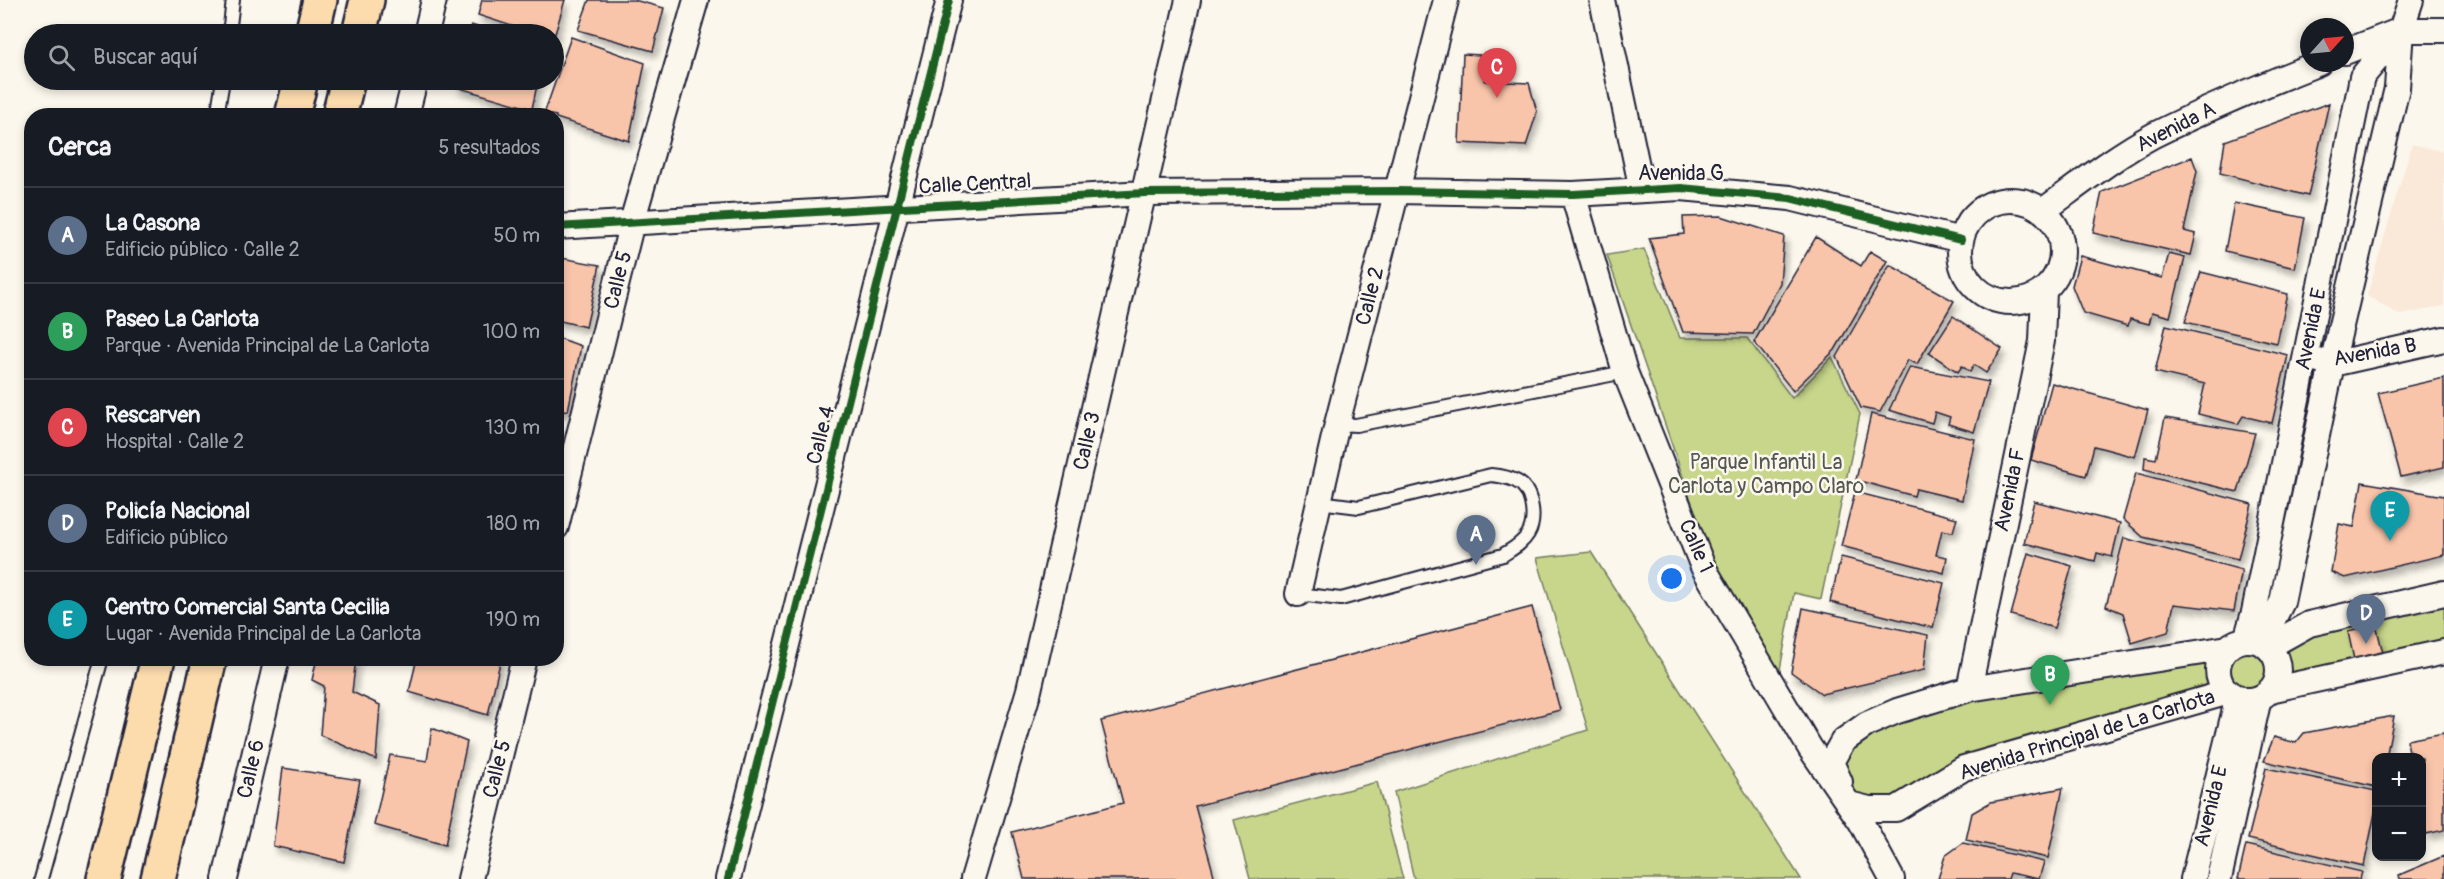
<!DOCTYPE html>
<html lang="es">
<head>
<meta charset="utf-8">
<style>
	body { margin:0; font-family:Pangolin,sans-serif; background:#20242c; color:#f1f3f6 }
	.controls { position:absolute; right:18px; bottom:18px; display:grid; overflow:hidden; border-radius:12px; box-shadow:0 3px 9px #0003 }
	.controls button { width:54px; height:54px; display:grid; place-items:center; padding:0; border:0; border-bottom:2px solid #363941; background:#171b24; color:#f1f3f6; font:30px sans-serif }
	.compass { position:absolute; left:2300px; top:18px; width:54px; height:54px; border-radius:50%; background:#171b24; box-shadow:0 3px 9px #0003; rotate:63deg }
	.you { position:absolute; left:1672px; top:579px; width:21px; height:21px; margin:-15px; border:4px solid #fff; border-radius:50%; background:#1a73e8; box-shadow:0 0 0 9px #1a73e833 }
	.badge { display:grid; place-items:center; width:39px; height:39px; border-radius:50%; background:#1f6fb2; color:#fff; font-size:20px; font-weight:700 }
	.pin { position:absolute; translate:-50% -50px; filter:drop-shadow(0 2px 3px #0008) }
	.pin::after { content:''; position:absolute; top:32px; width:21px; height:18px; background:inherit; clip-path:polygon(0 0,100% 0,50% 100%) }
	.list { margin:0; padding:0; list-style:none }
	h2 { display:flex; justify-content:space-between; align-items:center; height:78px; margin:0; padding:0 24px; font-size:26px }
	h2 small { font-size:20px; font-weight:400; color:#9ea1a6 }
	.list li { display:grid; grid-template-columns:39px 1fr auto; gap:18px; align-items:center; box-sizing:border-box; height:96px; padding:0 24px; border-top:2px solid #363941 }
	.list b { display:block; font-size:22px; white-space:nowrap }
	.list p { margin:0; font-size:20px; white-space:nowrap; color:#9ea1a6 }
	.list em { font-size:20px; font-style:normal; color:#9ea1a6 }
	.icon { flex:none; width:33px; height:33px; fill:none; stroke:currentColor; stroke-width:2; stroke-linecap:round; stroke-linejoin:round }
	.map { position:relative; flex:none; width:2444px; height:879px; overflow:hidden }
	.search { position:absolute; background:#171b24; box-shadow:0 3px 9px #0003; left:24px; top:24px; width:540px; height:66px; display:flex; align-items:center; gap:15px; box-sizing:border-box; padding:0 21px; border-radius:33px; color:#9ea1a6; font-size:22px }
	.panel { position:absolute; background:#171b24; box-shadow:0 3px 9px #0003; left:24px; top:108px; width:540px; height:558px; border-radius:24px }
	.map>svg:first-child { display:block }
</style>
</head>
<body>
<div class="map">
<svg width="2444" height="879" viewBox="0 0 2444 879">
	<defs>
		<filter id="shadow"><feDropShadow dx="3.5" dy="6" stdDeviation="3" flood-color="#0004"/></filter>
	</defs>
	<rect width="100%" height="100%" fill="#fbf7ec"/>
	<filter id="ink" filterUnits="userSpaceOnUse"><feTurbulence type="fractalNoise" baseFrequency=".0167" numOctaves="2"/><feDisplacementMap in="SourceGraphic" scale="12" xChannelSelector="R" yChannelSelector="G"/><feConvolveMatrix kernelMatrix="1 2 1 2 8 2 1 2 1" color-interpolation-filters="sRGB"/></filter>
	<g filter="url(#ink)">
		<path fill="#fae8d8" d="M2412 144 2444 152V306L2400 315 2367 296Z"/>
		<path fill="#c7d68a" stroke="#747c62" stroke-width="1.5" d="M1644 249 1680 338H1747L1792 398 1832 357 1860 414 1821 599 1794 593 1779 675 1708 550 1607 255Z
			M1591 552 1801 879H1414L1394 792 1588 730 1537 558Z
			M2444 593V652L1964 768 1904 805 1849 804 1836 752 1881 717 2228 648Z
			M1377 782 1403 879H1250L1234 820Z"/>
		<path fill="#f9c5aa" stroke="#22223b" stroke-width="1.5" filter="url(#shadow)" d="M482 0H565L554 37V34H536L478 15Z
			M589 0H634L664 8 653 51 578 30Z
			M471 25 500 34H469Z
			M571 37 645 63 629 141 556 118V116L544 114Z
			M1463 54 1480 55 1479 66H1485V81L1529 83 1537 112 1526 146 1459 143Z
			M458 80H538L532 109 456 87Z
			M2329 103 2308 196 2220 173 2225 141Z
			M2192 157 2197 171 2184 231 2196 234 2191 255 2093 233 2102 192Z
			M2234 203 2305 218 2295 268 2225 251Z
			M1721 216 1784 236 1780 283 1753 334 1683 332 1649 238 1684 234 1683 217Z
			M1816 237 1861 266 1870 251 1887 261 1835 350 1793 391 1754 342Z
			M2169 254 2185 258 2170 317 2152 312 2149 324 2130 319 2128 326 2083 313 2072 286 2080 256 2162 278Z
			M556 257 600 265 586 327 556 320Z
			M1890 265 1954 301 1917 364 1908 360 1880 412 1861 408 1837 357Z
			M2201 272 2288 294 2277 343 2185 322Z
			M1953 316 2002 349 1986 373 1974 365 1970 372 1962 366 1958 372 1929 353Z
			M2166 325 2288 355 2272 423 2243 416 2238 424 2198 414 2205 384 2155 372Z
			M556 337 581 346 568 411 556 412Z
			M1910 367 1989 382 1974 432 1948 424 1950 417 1935 412 1932 423 1889 410Z
			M2444 378V467L2401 477 2378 393Z
			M2052 383 2148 410 2135 457 2094 446 2086 476 2031 460Z
			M1871 414 1975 439 1962 500 1916 489 1914 496 1856 480Z
			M2165 418 2255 433 2238 492 2144 469 2145 457 2156 459Z
			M2136 473 2252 504 2238 559 2143 537 2123 519Z
			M2362 482 2444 496V555L2345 578 2331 572 2339 524 2354 527Z
			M1855 492 1957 518 1953 532 1942 530 1936 555 1947 557 1944 573 1841 546Z
			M2034 501 2120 523 2112 557 2097 553 2095 561 2024 543Z
			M2124 538 2242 570 2234 611 2174 604 2168 632 2132 643 2123 613 2106 606Z
			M2028 553 2072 566 2054 628 2011 615Z
			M1841 557 1944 583 1933 628 1830 602Z
			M1532 607 1560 710 1195 806 1215 879H1024L1012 832 1123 803 1101 721Z
			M1803 608 1928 635 1924 670 1822 694 1791 672Z
			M2376 625 2384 657 2355 664 2348 632Z
			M317 658H356L352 692 380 705 376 760 320 735 324 686 312 680Z
			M417 658H501L488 715 409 692Z
			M2394 716 2386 758H2376V787L2264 761 2274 737 2296 743 2304 733Z
			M432 728 467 742 445 845 374 825 390 755 427 761Z
			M2444 733V830L2426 834 2422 813V758H2410L2407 740Z
			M283 768 360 780 344 862 273 846Z
			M2266 768 2376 791V808L2364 866 2248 839Z
			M2063 788 2048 858 1966 840 1972 813 1991 802Z
			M1963 843 2044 862 2039 879 2010 873 2008 879H1938L1945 856Z
			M2246 845 2362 872 2360 879H2238Z
			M2444 856V879H2400L2399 875Z"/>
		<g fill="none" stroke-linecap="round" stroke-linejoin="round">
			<g stroke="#22223b" stroke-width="16">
				<path id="service" d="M229 34 233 0
					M217 116 223 80
					M1337 424 1356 425 1625 372
					M1298 594 1341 599 1503 555C1512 549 1522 544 1528 534 1536 521 1533 496 1522 485 1514 478 1502 476 1491 475L1359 507 1319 502
					M41 879 102 658"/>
			</g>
			<g stroke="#22223b" stroke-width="28">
				<path id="minor" d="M1602 0 1642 190
					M426 34 434 0
					M2345 52 2401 30H2444
					M406 116 415 80
					M1573 194 1625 372 1703 567 1810 748 1861 822 1892 879
					M1960 251a51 51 0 1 1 102 0a51 51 0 1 1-102 0Z
					M2044 210C2080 184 2115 156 2154 135 2208 108 2263 85 2319 63
					M556 227 1145 193 1395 191 1573 194 1681 188 1790 198 1961 240
					M2319 361 2332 364 2444 339
					M556 527 632 222 696 0
					M1298 594 1337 424 1446 0
					M2246 640 2254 612 2362 77 2401 30
					M2218 670a30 30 0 1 1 60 0a30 30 0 1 1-60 0Z
					M2261 643 2282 602 2332 364 2397 88 2401 30 2411 0
					M2268 647 2309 624 2444 593
					M1969 689 2042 341 2044 291
					M2270 690 2444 652
					M1840 782 1831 762 1843 741 1867 724 1897 711 1969 689 2228 648
					M1849 804 1869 809H1896L1964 768 2229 692
					M225 879 277 658
					M470 879 524 658
					M728 879 949 0
					M973 879 1029 690 1188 0
					M2193 879 2238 697
					M2219 879 2259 698"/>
			</g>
			<g stroke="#22223b" stroke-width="38">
				<path id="motorway" d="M312 34 320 0
					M359 34 367 0
					M292 116 301 80
					M339 116 348 80
					M104 879 158 658
					M158 879 210 658"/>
			</g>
			<use href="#service" stroke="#fbf7ec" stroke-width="12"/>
			<use href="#minor" stroke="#fbf7ec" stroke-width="24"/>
			<use href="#motorway" stroke="#fcdcac" stroke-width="33"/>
			<g stroke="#fbf7ec" stroke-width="11">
				<path id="cycleway" d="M556 227 1145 193 1395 191 1573 194 1681 188 1790 198 1961 240
					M728 879 949 0"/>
			</g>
			<use href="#cycleway" stroke="#1b5e20" stroke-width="8"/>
		</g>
	</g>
	<g text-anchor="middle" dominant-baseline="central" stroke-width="5" stroke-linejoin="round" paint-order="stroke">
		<g font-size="21" fill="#22223b" stroke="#fbf7ec">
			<text transform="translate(2176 127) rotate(-27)">Avenida A</text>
			<text x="1681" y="173">Avenida G</text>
			<text transform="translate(975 184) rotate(-3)">Calle Central</text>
			<text transform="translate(618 280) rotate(-76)">Calle 5</text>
			<text transform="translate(1370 296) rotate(-76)">Calle 2</text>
			<text transform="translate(2311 329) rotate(-78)">Avenida E</text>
			<text transform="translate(2375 352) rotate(-10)">Avenida B</text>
			<text transform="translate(821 435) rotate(-76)">Calle 4</text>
			<text transform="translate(1087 441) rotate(-77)">Calle 3</text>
			<text transform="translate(2010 490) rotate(-78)">Avenida F</text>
			<text transform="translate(1696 546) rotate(66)">Calle 1</text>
			<text transform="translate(2087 735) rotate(-17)">Avenida Principal de La Carlota</text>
			<text transform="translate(251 769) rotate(-77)">Calle 6</text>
			<text transform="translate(497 769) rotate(-76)">Calle 5</text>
			<text transform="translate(2211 806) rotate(-76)">Avenida E</text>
		</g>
		<g font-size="21" fill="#545853" stroke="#fbf7ec">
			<text x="1766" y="462">Parque Infantil La<tspan x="1766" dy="24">Carlota y Campo Claro</tspan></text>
		</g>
	</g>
</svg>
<div class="controls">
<button>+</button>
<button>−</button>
</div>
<svg class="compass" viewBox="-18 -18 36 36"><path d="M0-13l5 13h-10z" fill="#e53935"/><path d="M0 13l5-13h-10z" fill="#9ea1a6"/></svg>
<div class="you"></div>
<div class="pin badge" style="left:1476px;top:565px;background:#5c6f8a">A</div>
<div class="pin badge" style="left:2050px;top:705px;background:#2e9e5b">B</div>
<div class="pin badge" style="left:1497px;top:98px;background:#e0444e">C</div>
<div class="pin badge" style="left:2366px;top:644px;background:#5c6f8a">D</div>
<div class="pin badge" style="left:2390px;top:541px;background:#0f9aa8">E</div>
<div class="search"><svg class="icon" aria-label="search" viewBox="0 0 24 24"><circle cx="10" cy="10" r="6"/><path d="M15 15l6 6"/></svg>Buscar aquí</div>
<section class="panel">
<h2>Cerca<small>5 resultados</small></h2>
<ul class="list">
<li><span class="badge" style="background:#5c6f8a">A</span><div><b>La Casona</b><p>Edificio público · Calle 2</p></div><em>50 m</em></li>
<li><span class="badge" style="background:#2e9e5b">B</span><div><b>Paseo La Carlota</b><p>Parque · Avenida Principal de La Carlota</p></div><em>100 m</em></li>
<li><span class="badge" style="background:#e0444e">C</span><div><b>Rescarven</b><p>Hospital · Calle 2</p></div><em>130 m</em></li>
<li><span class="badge" style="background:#5c6f8a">D</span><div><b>Policía Nacional</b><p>Edificio público</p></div><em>180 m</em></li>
<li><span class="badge" style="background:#0f9aa8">E</span><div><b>Centro Comercial Santa Cecilia</b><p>Lugar · Avenida Principal de La Carlota</p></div><em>190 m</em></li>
</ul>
</section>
</div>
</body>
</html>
